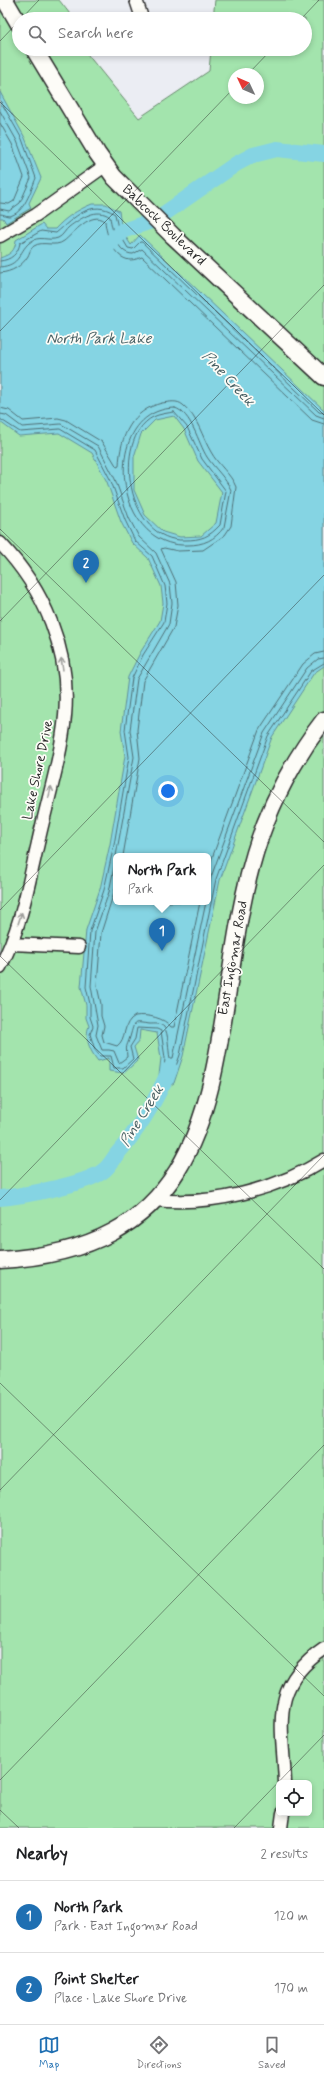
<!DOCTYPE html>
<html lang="en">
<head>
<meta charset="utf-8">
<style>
	body { margin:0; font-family:Mynerve,sans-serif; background:#f2f2f2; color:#202124 }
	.controls { position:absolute; right:12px; bottom:12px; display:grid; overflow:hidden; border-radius:6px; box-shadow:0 2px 6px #0003 }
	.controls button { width:36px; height:36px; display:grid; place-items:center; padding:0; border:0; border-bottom:1px solid #e0e0e0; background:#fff; color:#202124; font:20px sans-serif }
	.compass { position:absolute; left:228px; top:68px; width:36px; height:36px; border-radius:50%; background:#fff; box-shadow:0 2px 6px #0003; rotate:314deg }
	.you { position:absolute; left:168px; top:791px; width:14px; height:14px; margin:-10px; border:3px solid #fff; border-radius:50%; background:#1a73e8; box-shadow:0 0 0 6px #1a73e833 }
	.badge { display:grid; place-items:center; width:26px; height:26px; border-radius:50%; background:#1f6fb2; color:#fff; font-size:13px; font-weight:700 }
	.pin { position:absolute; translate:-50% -33px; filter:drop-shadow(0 1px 2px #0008) }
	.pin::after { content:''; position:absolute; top:21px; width:14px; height:12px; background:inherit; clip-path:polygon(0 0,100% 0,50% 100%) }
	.popup { position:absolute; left:113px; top:853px; width:98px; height:52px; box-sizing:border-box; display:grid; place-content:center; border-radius:6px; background:#fff; filter:drop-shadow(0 1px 3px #0005); font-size:13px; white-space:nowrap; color:#757577 }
	.popup b { font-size:15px; color:#202124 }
	.popup::after { content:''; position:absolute; left:50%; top:100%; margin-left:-8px; border:8px solid transparent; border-top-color:#fff }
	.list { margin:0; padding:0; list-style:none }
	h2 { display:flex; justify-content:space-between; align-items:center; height:52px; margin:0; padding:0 16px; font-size:17px }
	h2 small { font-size:13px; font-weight:400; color:#757577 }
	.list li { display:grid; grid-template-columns:26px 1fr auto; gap:12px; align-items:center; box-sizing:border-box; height:72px; padding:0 16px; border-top:1px solid #e0e0e0 }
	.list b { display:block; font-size:15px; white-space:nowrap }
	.list p { margin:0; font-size:13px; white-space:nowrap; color:#757577 }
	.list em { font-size:13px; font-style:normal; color:#757577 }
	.icon { flex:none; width:22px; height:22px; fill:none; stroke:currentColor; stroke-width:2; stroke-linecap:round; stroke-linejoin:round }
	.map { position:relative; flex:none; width:324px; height:1828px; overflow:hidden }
	.search { position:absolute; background:#fff; box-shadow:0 2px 6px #0003; left:12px; right:12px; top:12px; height:44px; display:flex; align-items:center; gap:10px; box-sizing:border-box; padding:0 14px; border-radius:22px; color:#757577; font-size:15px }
	.sheet { height:196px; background:#fff }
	nav { display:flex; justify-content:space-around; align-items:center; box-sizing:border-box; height:56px; border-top:1px solid #e0e0e0; background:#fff; font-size:11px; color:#757577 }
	nav a { display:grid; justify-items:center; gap:2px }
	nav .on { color:#1f6fb2 }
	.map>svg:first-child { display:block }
</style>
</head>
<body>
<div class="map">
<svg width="324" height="1828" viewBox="0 0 324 1828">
	<rect width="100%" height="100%" fill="#ebedf3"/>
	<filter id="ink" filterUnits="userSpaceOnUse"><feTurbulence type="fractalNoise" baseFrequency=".025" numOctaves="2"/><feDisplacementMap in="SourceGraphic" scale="8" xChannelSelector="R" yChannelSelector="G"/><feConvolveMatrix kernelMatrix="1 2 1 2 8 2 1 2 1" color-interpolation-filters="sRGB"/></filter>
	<g filter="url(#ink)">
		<path fill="#a3e4ad" stroke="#67886c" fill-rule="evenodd" d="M0 0H59L74 19H19V49H83L139 118 209 71 211 49H305V19H213L215 0H324V1828H0ZM234 74H258V98H234ZM116 856H208V902H116ZM279 1783H309V1813H279Z"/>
		<path fill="#85d4e3" stroke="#619099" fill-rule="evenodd" d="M0 92 25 138 41 178 29 203 31 208 6 223 3 218H0Z
			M92 204H106L119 211 122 231 131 245 140 235 324 410V666L314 673 272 737 220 880 183 1056 174 1083 162 1091 158 1084 161 1058 157 1033 140 1030 139 1041 134 1047 138 1060 124 1073 109 1071V1058L98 1061C90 1051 84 1038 89 1026L86 1018V1005L81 987 86 930 100 889 110 844 125 756 121 731 128 677 140 653 160 621 163 603 161 586 148 558 132 543 121 522 107 482 92 453 59 433 19 436 0 422V258C11 254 15 251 16 240L42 224 46 229H55C65 218 77 210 92 204ZM174 416 184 429 198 461 222 492 216 523 201 536 180 537 163 532 145 515 134 490V457L141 434 155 420ZM116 856H208V902H116Z"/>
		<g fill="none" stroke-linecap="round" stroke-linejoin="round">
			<path stroke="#4f6f75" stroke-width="1" d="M0 100 22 139 36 178C31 190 24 214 9 216 6 216 4 214 0 214
				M0 111 17 141 31 178 20 203 9 211 0 209
				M0 123 12 144 24 177 14 201 9 204 0 203
				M0 261C11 260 18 254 20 243L41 231 56 233C74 218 91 198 115 214L119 233 128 248 133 249 140 242H142L319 412 324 413
				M0 267C21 265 18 253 29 243 39 234 48 242 58 238 63 236 65 230 69 227 81 218 97 207 110 217 112 230 117 254 133 254L142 249 316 415 324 418
				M0 273C12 272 22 266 28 256 30 252 30 249 34 246 43 240 55 248 64 241 73 234 91 210 105 221 106 234 113 258 130 260 135 260 139 258 142 257L312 420 324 424
				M0 408 9 410 23 421 58 418 66 420 102 442 117 467 119 466C120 436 132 410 162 403 170 402 177 400 183 405 198 417 202 437 211 452 218 465 231 474 236 487L231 526 225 535 203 550 178 551 164 548 161 549 176 582 178 605 174 627 143 681 137 730 140 758 123 856
				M175 408C192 413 198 443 207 457 214 468 226 478 231 490L224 527C215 540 203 545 188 545 111 549 100 409 175 408Z
				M174 412 187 427 202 459 226 491 220 525C209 537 201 540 185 540 127 543 111 439 153 417 159 414 168 413 174 412Z
				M0 414 6 415 22 427 61 424 98 446 115 479 129 518 139 537 156 553 170 584 172 603 169 624 137 679 130 730 134 757 116 856
				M0 419 20 432 60 429 95 450 111 481 125 520 135 541 152 556 165 586 167 603 164 622 143 655 132 678 125 730 129 757 114 845 104 890 90 931 86 987 90 1004V1017L93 1026 90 1034 95 1050 100 1056H111L114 1068H123L133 1059 130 1047 135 1039 137 1028 157 1029 161 1031 165 1058 163 1083 165 1084 171 1080 180 1055 216 879 268 736 311 671 324 663
				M116 858 109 892 95 932 91 986 98 1025 96 1035 102 1050H109L114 1051 119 1063 127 1057C126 1044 126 1049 130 1037 135 1020 132 1022 150 1024 155 1024 160 1023 164 1027 169 1034 168 1050 170 1058H173L206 902
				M208 869 259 730 303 664 315 654 324 652
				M116 886 101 933 97 986 101 1004V1016L104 1026 102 1035 104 1042 117 1046C127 1039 122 1023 135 1016 147 1014 165 1018 171 1027H174L200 902
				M208 893 211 877 264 733 307 668 318 659 324 658"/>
			<path stroke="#85d4e3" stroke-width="16" d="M106 247 122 231 155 220 236 164 253 155 277 149 324 154
				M0 1198C22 1196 87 1184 103 1171 109 1167 113 1159 117 1154 140 1128 156 1100 170 1069"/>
			<g stroke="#2b2b2b" stroke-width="15">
				<path id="minor" d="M136 0 141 15
					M0 236 36 215 106 165
					M0 543C44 589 71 651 65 716 61 759 47 801 38 843 28 885 21 929 0 967
					M11 944 79 947
					M155 1200C211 1206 276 1190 324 1160
					M285 1783C283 1726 268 1687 324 1649
					M281 1828 283 1813"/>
			</g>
			<g stroke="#2b2b2b" stroke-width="19">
				<path id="major" d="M5 0 19 24
					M34 49 97 153 114 177 173 236 324 377
					M0 1260C243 1247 205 1040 251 867 265 814 290 764 324 720"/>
			</g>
			<use href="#minor" stroke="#fdfcf7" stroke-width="12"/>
			<use href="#major" stroke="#fdfcf7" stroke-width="16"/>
		</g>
		<defs><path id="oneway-shaft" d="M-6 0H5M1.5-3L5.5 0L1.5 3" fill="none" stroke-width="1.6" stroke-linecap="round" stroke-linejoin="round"/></defs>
		<g stroke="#9e9e9b">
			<use href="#oneway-shaft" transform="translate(62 664) rotate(-99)"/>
			<use href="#oneway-shaft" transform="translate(50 792) rotate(-77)"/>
			<use href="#oneway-shaft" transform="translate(20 918) rotate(-72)"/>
		</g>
	</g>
	<path fill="none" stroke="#2b2b2b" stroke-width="1" stroke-opacity="0.45" d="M21 19 39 0M301 19 319 0M0 41 19 21M248 74 272 49M0 102 324 415M0 331 234 88M0 529 324 842M0 621 324 285M0 910 324 575M0 956 324 1269M0 1200 324 865M0 1383 324 1696M0 1490 324 1155M0 1780 324 1445M0 1810 19 1828M234 1828 324 1735"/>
	<g text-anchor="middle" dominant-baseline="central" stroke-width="3.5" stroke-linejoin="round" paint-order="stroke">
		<g font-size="14" fill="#2b2b2b" stroke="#fdfcf7">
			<text transform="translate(164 225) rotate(44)">Babcock Boulevard</text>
			<text transform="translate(38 770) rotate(-78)">Lake Shore Drive</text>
			<text transform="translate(233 958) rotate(-80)">East Ingomar Road</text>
		</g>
		<g font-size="15" font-style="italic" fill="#465e62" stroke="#fdfcf7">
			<text x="99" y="339">North Park Lake</text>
			<text transform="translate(228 379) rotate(47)">Pine Creek</text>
			<text transform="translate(142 1116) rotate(-58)">Pine Creek</text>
		</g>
	</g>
</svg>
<div class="controls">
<button><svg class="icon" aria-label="locate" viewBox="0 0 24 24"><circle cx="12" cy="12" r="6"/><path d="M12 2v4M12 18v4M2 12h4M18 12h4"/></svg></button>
</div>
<svg class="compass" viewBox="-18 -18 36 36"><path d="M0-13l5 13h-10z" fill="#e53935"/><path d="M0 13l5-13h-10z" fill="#757577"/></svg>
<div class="you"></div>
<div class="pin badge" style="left:162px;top:951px">1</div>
<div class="popup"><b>North Park</b>Park</div>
<div class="pin badge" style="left:86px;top:583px">2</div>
<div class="search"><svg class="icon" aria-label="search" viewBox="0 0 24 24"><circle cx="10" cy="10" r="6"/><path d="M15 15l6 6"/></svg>Search here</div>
</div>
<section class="sheet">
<h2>Nearby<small>2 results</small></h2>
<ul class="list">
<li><span class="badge">1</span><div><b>North Park</b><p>Park · East Ingomar Road</p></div><em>120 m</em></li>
<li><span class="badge">2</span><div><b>Point Shelter</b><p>Place · Lake Shore Drive</p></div><em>170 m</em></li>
</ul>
</section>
<nav>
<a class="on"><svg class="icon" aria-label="map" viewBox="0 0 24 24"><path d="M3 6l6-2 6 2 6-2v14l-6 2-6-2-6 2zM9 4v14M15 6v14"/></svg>Map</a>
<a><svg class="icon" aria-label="directions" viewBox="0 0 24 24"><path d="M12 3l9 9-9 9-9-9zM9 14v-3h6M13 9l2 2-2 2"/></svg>Directions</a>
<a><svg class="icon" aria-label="saved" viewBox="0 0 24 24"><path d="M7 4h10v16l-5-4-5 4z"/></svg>Saved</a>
</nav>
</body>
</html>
